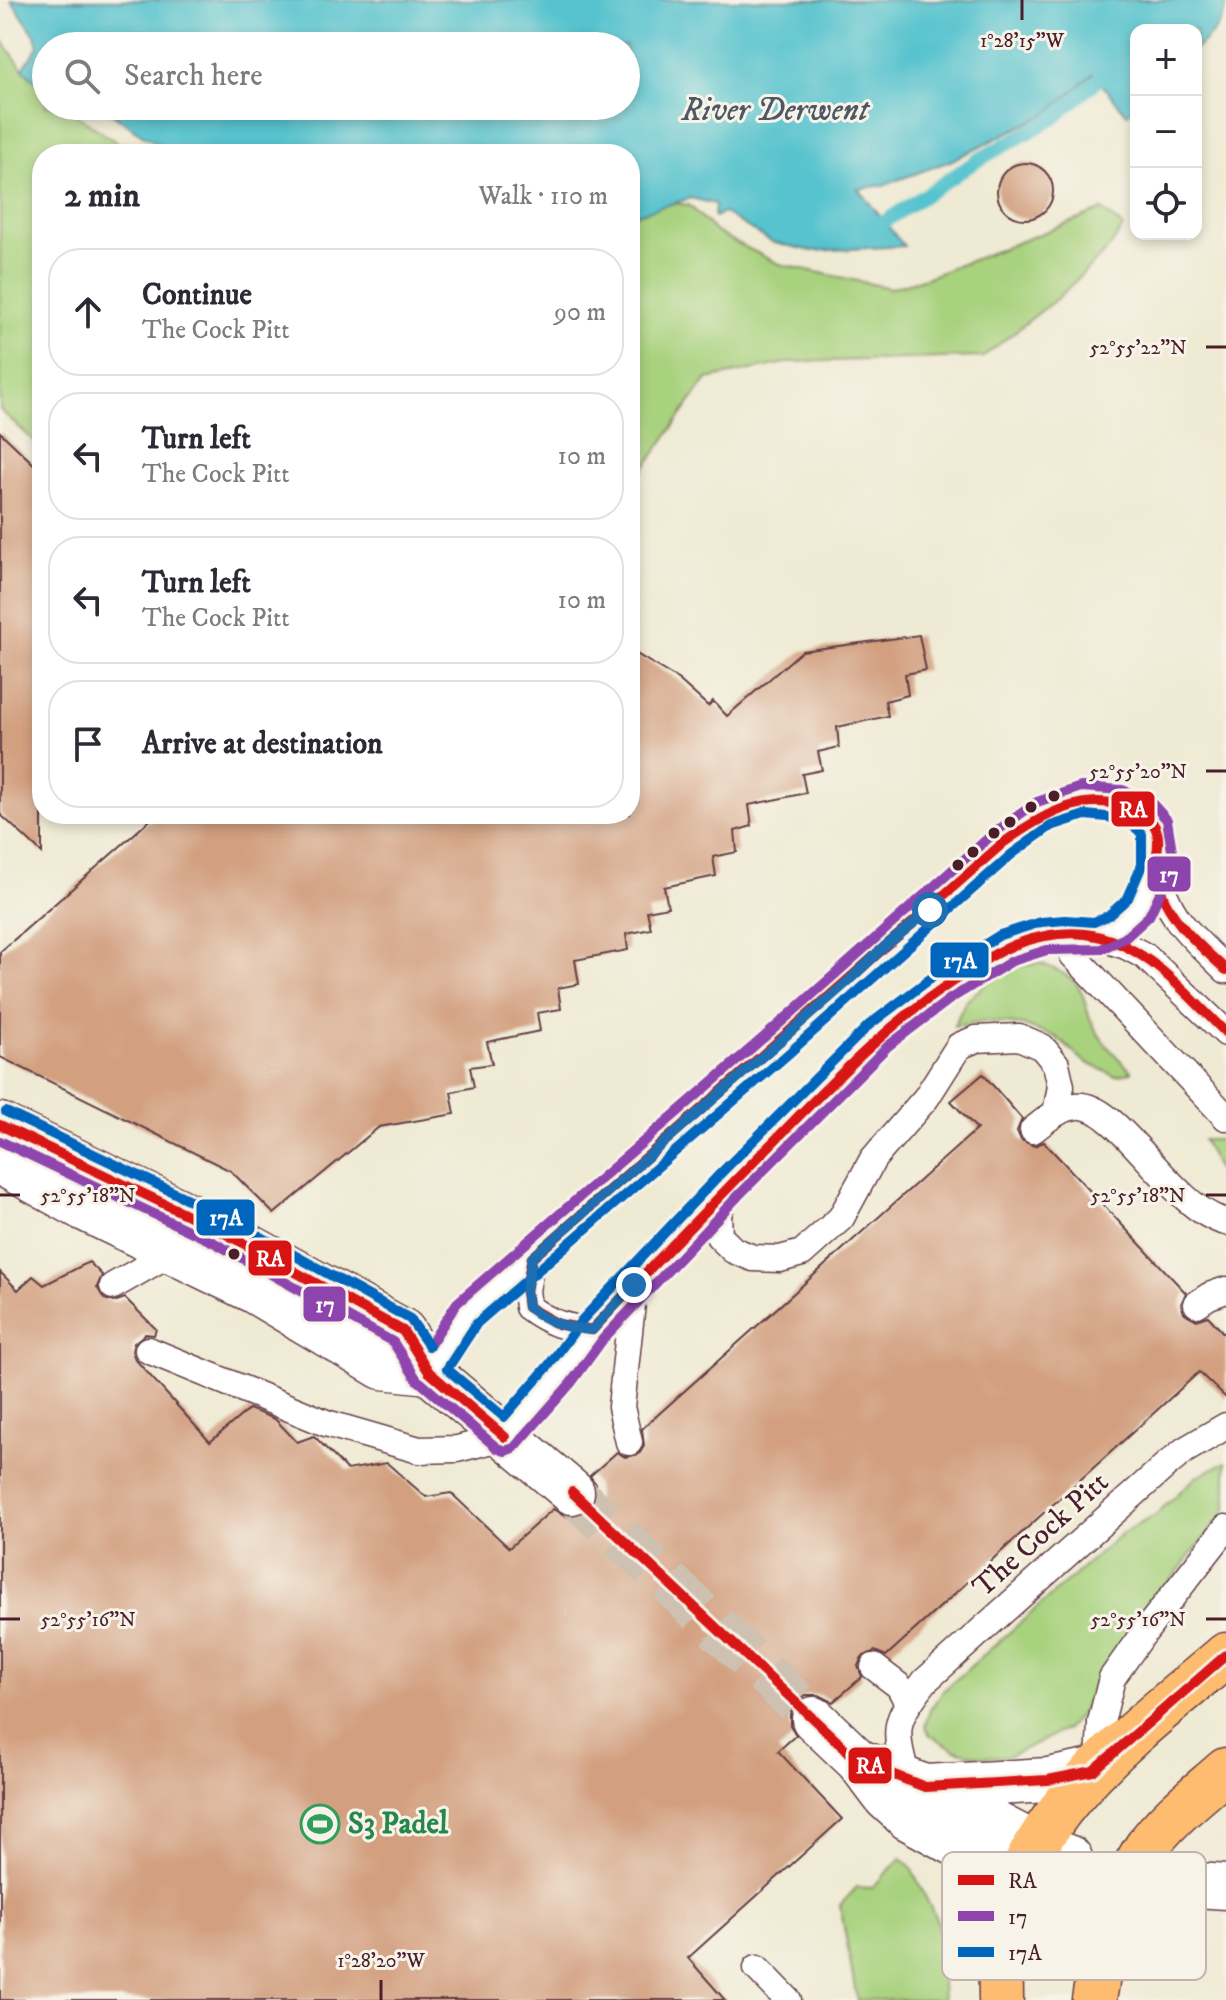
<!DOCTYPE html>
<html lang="en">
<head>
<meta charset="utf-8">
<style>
	body { margin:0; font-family:"IM FELL DW Pica",serif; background:#f7f7f7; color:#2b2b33 }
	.controls { position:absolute; right:24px; top:24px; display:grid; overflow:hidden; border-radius:16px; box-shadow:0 4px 12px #0003 }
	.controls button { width:72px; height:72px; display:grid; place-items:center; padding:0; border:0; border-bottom:2px solid #e1e1e2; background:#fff; color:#2b2b33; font:40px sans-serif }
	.stop { position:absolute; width:24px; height:24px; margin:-18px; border:6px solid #1f6fb2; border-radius:50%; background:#fff }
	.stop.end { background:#1f6fb2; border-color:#fff; box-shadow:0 2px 8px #0008 }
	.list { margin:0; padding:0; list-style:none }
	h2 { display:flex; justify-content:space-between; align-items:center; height:104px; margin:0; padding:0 32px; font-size:34px }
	h2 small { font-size:26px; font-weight:400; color:#7c7c81 }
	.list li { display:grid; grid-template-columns:52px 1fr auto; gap:24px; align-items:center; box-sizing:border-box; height:128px; margin:0 16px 16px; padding:0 16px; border:2px solid #e1e1e2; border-radius:32px }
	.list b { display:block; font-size:30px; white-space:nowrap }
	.list p { margin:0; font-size:26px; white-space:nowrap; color:#7c7c81 }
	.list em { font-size:26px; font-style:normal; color:#7c7c81 }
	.icon { flex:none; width:44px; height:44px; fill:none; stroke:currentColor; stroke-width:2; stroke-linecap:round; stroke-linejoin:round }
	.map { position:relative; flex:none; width:1226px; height:2000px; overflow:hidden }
	.search { position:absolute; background:#fff; box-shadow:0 4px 12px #0003; left:32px; top:32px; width:608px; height:88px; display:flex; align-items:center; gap:20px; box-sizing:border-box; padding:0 28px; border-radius:44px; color:#7c7c81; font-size:30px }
	.panel { position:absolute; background:#fff; box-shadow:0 4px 12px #0003; left:32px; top:144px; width:608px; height:680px; border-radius:32px }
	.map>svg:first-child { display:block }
</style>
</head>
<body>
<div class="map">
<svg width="1226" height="2000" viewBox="0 0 1226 2000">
	<rect width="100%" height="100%" fill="#f7f3e8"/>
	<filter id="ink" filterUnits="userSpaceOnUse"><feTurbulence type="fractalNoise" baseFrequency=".0125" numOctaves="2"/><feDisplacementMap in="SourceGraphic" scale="16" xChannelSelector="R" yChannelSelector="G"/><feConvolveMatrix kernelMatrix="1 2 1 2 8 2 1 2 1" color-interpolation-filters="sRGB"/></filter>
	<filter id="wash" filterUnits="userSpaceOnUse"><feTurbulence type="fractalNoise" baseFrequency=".006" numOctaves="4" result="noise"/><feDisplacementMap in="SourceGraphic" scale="32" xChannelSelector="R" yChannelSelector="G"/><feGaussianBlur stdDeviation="1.8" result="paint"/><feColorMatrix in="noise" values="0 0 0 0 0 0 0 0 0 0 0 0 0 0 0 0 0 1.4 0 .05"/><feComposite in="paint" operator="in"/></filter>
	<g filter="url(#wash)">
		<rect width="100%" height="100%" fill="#efead3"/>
		<path fill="#a8d27e" stroke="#797854" stroke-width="2" d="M0 37 23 69 46 91V106H63L134 154H42V448L0 410Z
			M671 203 689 205 717 233 779 264 890 288 923 279 1102 210 1123 227 1110 247 1060 296 983 357 791 362 707 379 630 488V216Z
			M1040 963C1099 985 1073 998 1101 1038 1110 1051 1122 1061 1132 1072L1115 1076 1085 1062 1056 1037 1022 1025 985 1021 954 1026 965 1002 987 983 1014 967Z
			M1203 1140H1226V1187Z
			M1226 1462V1510L1099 1672 1082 1712 1067 1729 1009 1756 982 1757 956 1750 930 1735 925 1726 930 1710 943 1691 1122 1533 1154 1516 1197 1476Z
			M901 1858 911 1867 938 1923 943 2000H857L840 1905 857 1887 872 1888Z"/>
		<path fill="#56c3ce" stroke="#50717c" stroke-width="2" d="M11 0H1226C1226 21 1211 36 1196 49V30H1136V105L1127 114 1093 74 1048 113 950 161 884 185 858 189 904 246 812 251 772 242 724 213 714 217 715 204 691 198 630 216V154H176L144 136 101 106H626V46H46V91L23 69 38 46 35 35Z"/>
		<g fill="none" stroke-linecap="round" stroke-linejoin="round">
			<path stroke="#56c3ce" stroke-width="14" d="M884 222 978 160 1054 118 1099 79"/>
		</g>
		<g id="blocks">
			<path fill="#d29f7f" d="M997 191a28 28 0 1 1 56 0a28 28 0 1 1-56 0Z
				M0 432 42 472V853L0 814Z
				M919 635 926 670 905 674 908 695 885 701 888 716 837 727 839 747 818 752 822 770 802 774 806 793 749 805 752 826 735 831 737 852 713 857 716 876 664 887 668 907 647 911 651 929 626 934 628 950 575 960 579 984 558 988 561 1009 537 1013 540 1031 487 1042 492 1064 470 1067 474 1087 451 1092 455 1114 379 1127 274 1214 231 1171 0 1057V952L157 814H630V650L679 680 708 706 713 701 727 716 802 651Z
				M983 1074 1022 1119 1017 1131 1021 1140 1034 1146 1044 1142 1186 1293 1181 1304 1184 1313 1197 1320 1208 1316 1226 1336V1398L1199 1372 886 1656 875 1651 862 1657 858 1666 862 1677 833 1702 819 1695H806L795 1702 790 1714V1725L796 1735 778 1751 842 1819 688 1958 725 2000H0V1272L18 1290 33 1276 44 1285 89 1262 102 1275 97 1287 104 1299 114 1302 125 1298 156 1329 154 1335 145 1334 134 1343 132 1351 135 1359 210 1442 249 1409 275 1419 297 1442 314 1436 347 1470 387 1463 426 1497 451 1493 509 1548 553 1509 568 1517 581 1515 591 1509 597 1496 596 1484 590 1476 617 1452 625 1457 639 1454 644 1446 642 1429 977 1129 951 1101Z"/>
		</g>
	</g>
	<g filter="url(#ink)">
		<use href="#blocks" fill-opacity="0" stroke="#633d44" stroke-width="2"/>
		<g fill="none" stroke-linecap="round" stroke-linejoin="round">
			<path stroke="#cec1b1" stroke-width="44" stroke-dasharray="44 22" stroke-linecap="butt" d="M572 1492 814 1719"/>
			<g stroke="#633d44" stroke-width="29">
				<path id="service" d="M1156 869C1170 922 1189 933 1226 970
					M1065 934 1073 955 1226 1117
					M1033 1130C1046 1120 1059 1108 1076 1106 1118 1101 1171 1209 1226 1222
					M728 1189 718 1214 719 1236 733 1250 753 1258 780 1259 802 1253 841 1218 873 1159 926 1098 959 1046 976 1039 1019 1037 1042 1047 1056 1064 1061 1086 1056 1113
					M532 1258 526 1290 528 1307C549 1323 566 1328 592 1330
					M113 1286 174 1251
					M1197 1304 1209 1296 1226 1290
					M148 1350 326 1423 419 1450 457 1449 505 1437 560 1374 592 1330 729 1185 879 1035 942 987 1006 948 1044 936 1065 934 1097 936 1126 946 1145 956 1226 1033
					M429 1372 466 1314 779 1043 1003 843 1045 813 1092 800 1120 804 1142 812 1156 828 1158 852 1156 869 1140 906 1117 927 1097 936
					M629 1442 621 1407 634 1285
					M874 1667 899 1686 908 1703
					M1099 1765 1101 1722 1112 1678 1143 1634 1226 1528
					M907 1779C894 1727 892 1724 925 1681L1165 1466 1185 1450 1226 1426
					M757 1968 788 2000"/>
			</g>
			<g stroke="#633d44" stroke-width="47">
				<path id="minor" d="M1127 1880 1226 1887"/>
			</g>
			<g stroke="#633d44" stroke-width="47">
				<path id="tertiary" d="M0 1125 219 1230 403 1331 429 1372 572 1492
					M0 1162 83 1208 254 1291 382 1367 429 1372
					M814 1719 858 1761 886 1798 908 1818 1020 1879 1127 1880
					M860 1762 925 1787 1036 1845 1070 1858
					M927 1787 1048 1780 1093 1771"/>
			</g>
			<g stroke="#633d44" stroke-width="47">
				<path id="primary" d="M1001 2000C1001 1978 999 1954 1003 1932 1025 1809 1138 1731 1226 1655
					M1094 2000C1101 1952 1119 1889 1146 1848 1167 1818 1199 1794 1226 1770"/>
			</g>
			<use href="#service" stroke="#fff" stroke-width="26"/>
			<use href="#minor" stroke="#fff" stroke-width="44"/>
			<use href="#tertiary" stroke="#fff" stroke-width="44"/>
			<use href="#primary" stroke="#fdbc70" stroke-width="44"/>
			<g stroke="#f7f3e8" stroke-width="16">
				<path id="bus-1" d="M1226 970C1204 949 1179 929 1165 901 1160 890 1156 878 1156 865 1156 853 1161 841 1156 829 1152 819 1142 813 1133 809 1085 789 1042 815 1003 843L532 1258 526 1290 528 1307 558 1324 592 1330C655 1262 720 1196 785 1130 842 1072 898 1015 967 972 979 964 990 956 1003 950 1028 938 1058 931 1085 934 1145 941 1186 994 1226 1033
					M0 1125 219 1230 403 1331 429 1372 505 1437
					M572 1492 858 1761 925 1787 1048 1780 1093 1771 1226 1655"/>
			</g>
			<g stroke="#f7f3e8" stroke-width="16">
				<path id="bus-2" d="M0 1141 213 1242 393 1342 417 1380
					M420 1382 497 1448 505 1451 514 1448 571 1383 603 1339 739 1195 888 1046 950 999 1012 961 1047 950 1101 949 1125 938 1149 916 1170 872 1172 851 1167 820 1149 800 1122 790 1081 787 1037 802 994 833 770 1032 457 1303 429 1346"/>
			</g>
			<g stroke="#f7f3e8" stroke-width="16">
				<path id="bus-3" d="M1085 815C1107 817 1127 816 1142 834V865L1128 898 1109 915 1094 922 1065 920 1041 922 1000 935 934 976 869 1025 719 1175 582 1320 549 1365 504 1417 447 1369 477 1323 788 1054 1012 854 1051 826Z
					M6 1112 225 1217 410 1319 429 1346"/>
			</g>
			<use href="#bus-1" stroke="#d81313" stroke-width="10"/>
			<use href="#bus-2" stroke="#8e44ad" stroke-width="10"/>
			<use href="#bus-3" stroke="#0065bd" stroke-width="10"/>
		</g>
	</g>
	<g fill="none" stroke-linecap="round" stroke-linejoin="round" filter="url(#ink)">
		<path stroke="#1f6fb2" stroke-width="10" d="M634 1285 592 1330C566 1328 549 1323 528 1307L526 1290 532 1258 844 985 884 947 930 910"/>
	</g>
	<path fill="none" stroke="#4a1f2b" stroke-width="3" d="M1022 0V20M1206 347H1226M1206 771H1226M0 1195H20M1206 1195H1226M0 1619H20M1206 1619H1226M381 1980V2000"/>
	<defs>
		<g id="stadium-ring" transform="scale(2)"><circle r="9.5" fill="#f7f3e8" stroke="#2e9e5b" stroke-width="1.5"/><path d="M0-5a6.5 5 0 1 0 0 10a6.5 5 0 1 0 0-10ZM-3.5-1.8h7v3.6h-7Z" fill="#2e9e5b"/></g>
	</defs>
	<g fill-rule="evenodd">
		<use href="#stadium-ring" x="320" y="1824"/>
	</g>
	<g fill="#4a1f2b" stroke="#f7f3e8" stroke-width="3">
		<circle cx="1054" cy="796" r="7"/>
		<circle cx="1031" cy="807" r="7"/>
		<circle cx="1010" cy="822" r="7"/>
		<circle cx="994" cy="833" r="7"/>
		<circle cx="973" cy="852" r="7"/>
		<circle cx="958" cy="865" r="7"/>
		<circle cx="234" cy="1254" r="7"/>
	</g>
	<g text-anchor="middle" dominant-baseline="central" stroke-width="6" stroke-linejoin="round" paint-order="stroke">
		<g font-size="30" fill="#4a1f2b" stroke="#f7f3e8">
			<text transform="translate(1041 1535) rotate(-42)">The Cock Pitt</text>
		</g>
		<g font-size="30" font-weight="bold" fill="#27864d" stroke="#f7f3e8" text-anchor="start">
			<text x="348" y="1824">S3 Padel</text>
		</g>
		<g font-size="32" font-style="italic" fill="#4e5864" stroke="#f7f3e8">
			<text x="775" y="111">River Derwent</text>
		</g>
	</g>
	<rect x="942" y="1852" width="264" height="128" rx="12" fill="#f7f3e8" stroke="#c3b3af" stroke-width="2"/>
	<rect x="958" y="1875" width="36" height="10" fill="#d81313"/>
	<rect x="958" y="1911" width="36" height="10" fill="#8e44ad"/>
	<rect x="958" y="1947" width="36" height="10" fill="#0065bd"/>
	<g font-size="22" fill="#4a1f2b">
		<text x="1008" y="1888">RA</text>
		<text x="1008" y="1924">17</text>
		<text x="1008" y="1960">17A</text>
	</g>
	<g font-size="20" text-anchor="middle" fill="#4a1f2b" stroke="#f7f3e8" stroke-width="6" stroke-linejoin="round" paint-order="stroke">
		<text x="1022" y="47">1°28'15"W</text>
		<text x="1138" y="354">52°55'22"N</text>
		<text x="1138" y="778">52°55'20"N</text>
		<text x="88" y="1202">52°55'18"N</text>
		<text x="1138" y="1202">52°55'18"N</text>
		<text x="88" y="1626">52°55'16"N</text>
		<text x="1138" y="1626">52°55'16"N</text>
		<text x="381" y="1967">1°28'20"W</text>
	</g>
	<g stroke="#f7f3e8" stroke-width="3">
		<rect x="1110" y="790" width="46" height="38" rx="8" fill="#d81313"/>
		<rect x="1146" y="855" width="46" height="38" rx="8" fill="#8e44ad"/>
		<rect x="929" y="941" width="61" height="38" rx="8" fill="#0065bd"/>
		<rect x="195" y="1198" width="61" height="39" rx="8" fill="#0065bd"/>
		<rect x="247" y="1239" width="46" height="38" rx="8" fill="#d81313"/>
		<rect x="302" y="1285" width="45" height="38" rx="8" fill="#8e44ad"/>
		<rect x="847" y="1746" width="46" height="39" rx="8" fill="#d81313"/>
	</g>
	<g font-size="22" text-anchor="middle" font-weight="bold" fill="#fff">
		<text x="1133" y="817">RA</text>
		<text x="1169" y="882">17</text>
		<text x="960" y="968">17A</text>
		<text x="226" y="1225">17A</text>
		<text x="270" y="1266">RA</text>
		<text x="325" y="1312">17</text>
		<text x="870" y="1773">RA</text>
	</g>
</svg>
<div class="controls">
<button>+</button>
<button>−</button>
<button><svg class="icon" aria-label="locate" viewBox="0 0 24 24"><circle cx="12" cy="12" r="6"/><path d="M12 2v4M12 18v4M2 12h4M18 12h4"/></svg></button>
</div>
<div class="stop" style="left:930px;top:910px"></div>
<div class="stop end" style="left:634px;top:1285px"></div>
<div class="search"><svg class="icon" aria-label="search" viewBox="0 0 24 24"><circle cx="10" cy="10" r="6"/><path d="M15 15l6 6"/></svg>Search here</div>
<section class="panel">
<h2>2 min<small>Walk · 110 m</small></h2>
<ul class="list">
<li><svg class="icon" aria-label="ahead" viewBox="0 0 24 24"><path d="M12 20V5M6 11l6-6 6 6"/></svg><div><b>Continue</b><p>The Cock Pitt</p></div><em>90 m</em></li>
<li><svg class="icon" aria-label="left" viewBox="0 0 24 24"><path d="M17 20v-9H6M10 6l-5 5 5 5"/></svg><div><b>Turn left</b><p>The Cock Pitt</p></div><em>10 m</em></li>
<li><svg class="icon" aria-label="left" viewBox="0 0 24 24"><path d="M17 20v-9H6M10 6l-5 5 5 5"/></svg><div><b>Turn left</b><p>The Cock Pitt</p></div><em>10 m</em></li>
<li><svg class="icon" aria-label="arrive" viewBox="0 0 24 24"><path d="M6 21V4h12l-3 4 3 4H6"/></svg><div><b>Arrive at destination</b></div></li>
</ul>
</section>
</div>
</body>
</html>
